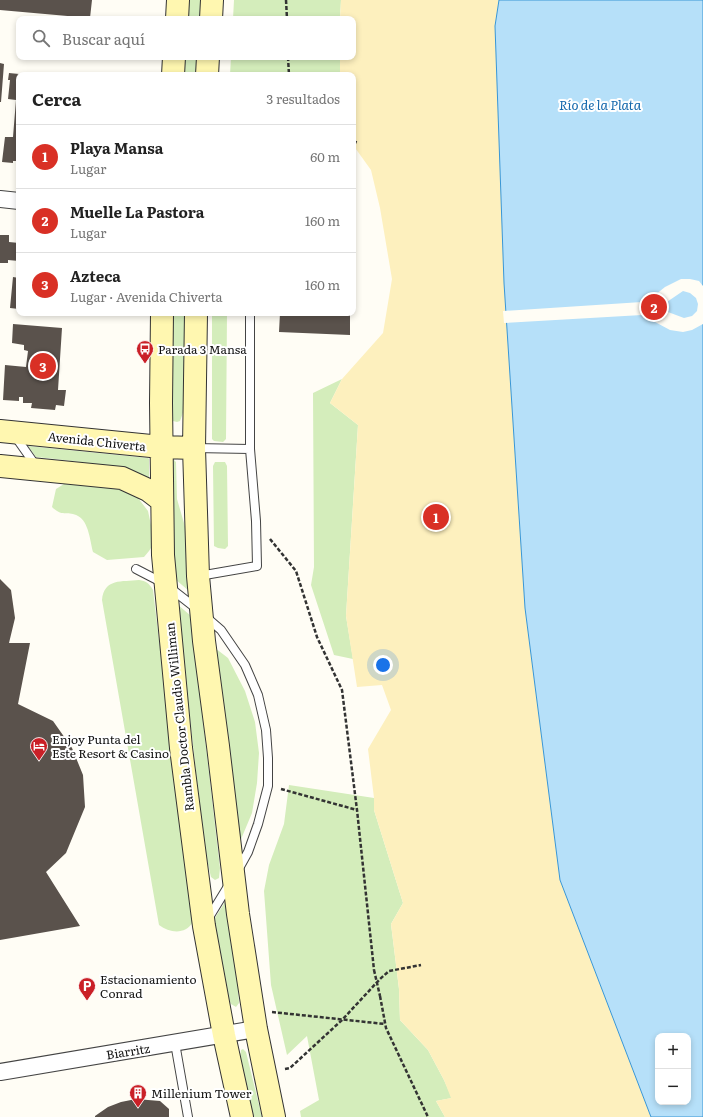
<!DOCTYPE html>
<html lang="es">
<head>
<meta charset="utf-8">
<style>
	body { margin:0; font-family:Literata,serif; background:#f6f6f6; color:#222 }
	.controls { position:absolute; right:12px; bottom:12px; display:grid; overflow:hidden; border-radius:8px; box-shadow:0 2px 6px #0003 }
	.controls button { width:36px; height:36px; display:grid; place-items:center; padding:0; border:0; border-bottom:1px solid #e0e0e0; background:#fff; color:#222; font:20px sans-serif }
	.you { position:absolute; left:383px; top:665px; width:14px; height:14px; margin:-10px; border:3px solid #fff; border-radius:50%; background:#1a73e8; box-shadow:0 0 0 6px #1a73e833 }
	.badge { display:grid; place-items:center; width:26px; height:26px; border-radius:50%; background:#d93025; color:#fff; font-size:13px; font-weight:700 }
	.pin { position:absolute; translate:-50% -50%; border:2px solid #fff; box-shadow:0 1px 4px #0006 }
	.list { margin:0; padding:0; list-style:none }
	h2 { display:flex; justify-content:space-between; align-items:center; height:52px; margin:0; padding:0 16px; font-size:17px }
	h2 small { font-size:13px; font-weight:400; color:#767676 }
	.list li { display:grid; grid-template-columns:26px 1fr auto; gap:12px; align-items:center; box-sizing:border-box; height:64px; padding:0 16px; border-top:1px solid #e0e0e0 }
	.list b { display:block; font-size:15px; white-space:nowrap }
	.list p { margin:0; font-size:13px; white-space:nowrap; color:#767676 }
	.list em { font-size:13px; font-style:normal; color:#767676 }
	.icon { flex:none; width:22px; height:22px; fill:none; stroke:currentColor; stroke-width:2; stroke-linecap:round; stroke-linejoin:round }
	.map { position:relative; flex:none; width:703px; height:1117px; overflow:hidden }
	.search { position:absolute; background:#fff; box-shadow:0 2px 6px #0003; left:16px; top:16px; width:340px; height:44px; display:flex; align-items:center; gap:10px; box-sizing:border-box; padding:0 14px; border-radius:8px; color:#767676; font-size:15px }
	.panel { position:absolute; background:#fff; box-shadow:0 2px 6px #0003; left:16px; top:72px; width:340px; height:244px; border-radius:8px }
	.map>svg:first-child { display:block }
</style>
</head>
<body>
<div class="map">
<svg width="703" height="1117" viewBox="0 0 703 1117">
	<rect width="100%" height="100%" fill="#fffdf5"/>
	<path fill="#d4edbb" d="M189 0H202L200 19H187Z
		M234 0H341L340 19H233Z
		M185 57H198L196 75H183Z
		M231 57H340V75H230Z
		M172 313H186L184 410 180 421 177 422 173 421 171 408Z
		M212 313H227L226 439 223 442 214 441 212 439Z
		M342 379 330 403 358 425 346 616 353 659 334 655 311 585 314 567 313 393Z
		M28 446 148 458 149 459V478C111 465 76 461 36 457Z
		M173 459 176 462 177 499 186 530 189 591 175 579 171 460Z
		M215 462H225L227 466 228 546 225 549 218 548 214 546 213 466Z
		M64 484 121 489 138 498 148 511 152 530 153 545 149 551 144 557 107 560 93 552C90 541 89 522 78 516 68 510 63 518 52 507L56 489Z
		M139 580C146 581 149 583 153 590L193 922C185 935 170 933 159 925L102 600C104 578 122 582 139 580Z
		M177 604 191 616 220 868 219 878 215 880 211 877 205 852Z
		M215 648 228 658 245 691 255 722 259 753 257 783 252 813 239 844Z
		M289 785 374 798V810L403 903 391 924 399 989 400 1020 428 1050 444 1080 452 1098 436 1101 445 1117H301L300 1111 319 1100 307 1036 287 1055 271 985 264 891 269 865 284 824Z
		M225 902 238 988 239 1003 236 1007 231 1004 225 992 213 921Z
		M243 1049 246 1052 262 1117H250L239 1066 241 1050Z"/>
	<path fill="#fdf0be" d="M341 0H499L495 26 504 283 525 608 560 880 651 1117H445L436 1101 451 1098 444 1080 428 1050 400 1020 399 989 391 924 403 903 374 810V798L368 749 391 710 382 685 357 687 346 616 358 425 330 403 342 379 383 333 392 279 380 208 371 170 353 145V75H340V57H353V19H340Z"/>
	<path fill="#b6e0f9" stroke="#3996d5" fill-rule="evenodd" d="M499 0H703V1117H651L560 880 525 608 504 283 495 26ZM658 1036H688V1102H658Z"/>
	<path fill="#fffdf5" fill-rule="evenodd" d="M681 279H690L699 281 703 286V324L692 330 683 332 670 330 642 315 504 323 503 311 642 302 655 295 665 287ZM683 291 690 293 696 298 698 304 697 311 692 316 684 318 660 309 661 306Z"/>
	<path fill="#5a524c" d="M0 0H92L90 18 0 10Z
		M0 63 4 64 1 102H0Z
		M9 73 19 74V161H13V163L2 162 5 137H13L16 100 8 99 10 80H8Z
		M0 235H9V242L19 243V261L8 260V263H0Z
		M13 277 19 278V309L10 308Z
		M280 313H350V335L279 332Z
		M13 324 62 328 58 390H66L64 406 56 405 55 410 31 408 32 403H23V397H19V401L3 400 5 365 26 367 28 351 24 350V345L12 343Z
		M0 579 11 590 15 618 9 643H30L18 704 53 721 72 748 83 775 85 807 66 853 46 872 80 926 0 940Z
		M136 1099 160 1101 169 1109V1117H95V1116L108 1107 121 1102Z"/>
	<g fill="none" stroke-linecap="round" stroke-linejoin="round">
		<g stroke="#444" stroke-width="10">
			<path id="lane" d="M15 436 36 466
				M194 448 250 449
				M136 569 165 584 197 609
				M199 576 257 566 256 521 250 449V313
				M206 617 221 630 245 665 258 695 266 730 268 758V786L258 824 248 852 238 870
				M208 919 230 883
				M175 1043 188 1117"/>
		</g>
		<g stroke="#444" stroke-width="18">
			<path id="street" d="M0 199 19 201
				M0 1072 256 1029"/>
		</g>
		<g stroke="#333" stroke-width="24">
			<path id="secondary" d="M177 19 178 0
				M211 19 212 0
				M173 75 174 57
				M207 75 208 57
				M162 313 161 403 163 555 181 748 204 926 224 1035 242 1117
				M196 313 194 448 198 576 204 641 218 746 238 914 256 1029 274 1117
				M0 431 161 447 194 448
				M0 466 122 478 148 490 161 500"/>
		</g>
		<path stroke="#333" stroke-width="2.5" stroke-dasharray="4 2" stroke-linecap="butt" d="M286 0 287 19
			M288 57 289 75
			M353 141 358 143
			M270 539 296 571 317 637 342 690 357 810 374 970
			M281 789 357 810
			M380 996 386 1028 428 1117
			M272 1012 385 1024
			M285 1069 290 1068 342 1020 380 979 389 971 421 965"/>
		<use href="#lane" stroke="#fff" stroke-width="8"/>
		<use href="#street" stroke="#fff" stroke-width="16"/>
		<use href="#secondary" stroke="#fff7b0" stroke-width="22"/>
		<path stroke="#333" stroke-width="2.5" stroke-dasharray="4 2" stroke-linecap="butt" d="M374 970 380 996"/>
	</g>
	<defs>
		<g id="bus-pin" transform="scale(0.9)"><path d="M0 17L-7.5 6A9.5 9.5 0 1 1 7.5 6Z" fill="#ca2027" stroke="#fff"/><path d="M-5-6H5V4H4V6H2V4H-2V6H-4V4H-5ZM-3.5-4V0h7V-4ZM-3.5 1.2v1.5H-2V1.2ZM2 1.2v1.5H3.5V1.2Z" fill="#fff"/></g>
		<g id="hotel-pin" transform="scale(0.9)"><path d="M0 17L-7.5 6A9.5 9.5 0 1 1 7.5 6Z" fill="#ca2027" stroke="#fff"/><path d="M-6-4.5h1.5V1H6V5H4.5V3h-9V5H-6ZM-4 0a1.8 1.8 0 1 1 3.6 0ZM.5 0V-2.5h3Q6-2.5 6 0Z" fill="#fff"/></g>
		<g id="parking-pin" transform="scale(0.9)"><path d="M0 17L-7.5 6A9.5 9.5 0 1 1 7.5 6Z" fill="#ca2027" stroke="#fff"/><path d="M-3.5-5.5H1a3.5 3.5 0 0 1 0 7H-1V5.5H-3.5ZM-1-3.4V-.6H.8a1.4 1.4 0 0 0 0-2.8Z" fill="#fff"/></g>
		<g id="building-pin" transform="scale(0.9)"><path d="M0 17L-7.5 6A9.5 9.5 0 1 1 7.5 6Z" fill="#ca2027" stroke="#fff"/><path d="M-4-6H4V6H1V3H-1V6H-4ZM-2.5-4.3h1.7v1.8h-1.7ZM.8-4.3h1.7v1.8H.8ZM-2.5-1h1.7V.8h-1.7ZM.8-1h1.7V.8H.8Z" fill="#fff"/></g>
	</defs>
	<g fill-rule="evenodd">
		<use href="#bus-pin" x="145" y="349"/>
		<use href="#hotel-pin" x="39" y="746"/>
		<use href="#parking-pin" x="87" y="986"/>
		<use href="#building-pin" x="138" y="1093"/>
	</g>
	<g text-anchor="middle" dominant-baseline="central" stroke-width="4" stroke-linejoin="round" paint-order="stroke">
		<g font-size="12" fill="#111" stroke="#fff" text-anchor="start">
			<text x="158" y="349">Parada 3 Mansa</text>
			<text x="52" y="739">Enjoy Punta del<tspan x="52" dy="14">Este Resort &amp; Casino</tspan></text>
			<text x="100" y="979">Estacionamiento<tspan x="100" dy="14">Conrad</tspan></text>
			<text x="151" y="1093">Millenium Tower</text>
		</g>
		<g font-size="12" fill="#111" stroke="#fff">
			<text transform="translate(97 441) rotate(6)">Avenida Chiverta</text>
			<text transform="translate(179 717) rotate(-96)">Rambla Doctor Claudio Williman</text>
			<text transform="translate(128 1051) rotate(-9)">Biarritz</text>
		</g>
		<g font-size="13" font-style="italic" fill="#1167ac" stroke="#fff">
			<text x="600" y="104">Río de la Plata</text>
		</g>
	</g>
</svg>
<div class="controls">
<button>+</button>
<button>−</button>
</div>
<div class="you"></div>
<div class="pin badge" style="left:436px;top:517px">1</div>
<div class="pin badge" style="left:654px;top:307px">2</div>
<div class="pin badge" style="left:43px;top:366px">3</div>
<div class="search"><svg class="icon" aria-label="search" viewBox="0 0 24 24"><circle cx="10" cy="10" r="6"/><path d="M15 15l6 6"/></svg>Buscar aquí</div>
<section class="panel">
<h2>Cerca<small>3 resultados</small></h2>
<ul class="list">
<li><span class="badge">1</span><div><b>Playa Mansa</b><p>Lugar</p></div><em>60 m</em></li>
<li><span class="badge">2</span><div><b>Muelle La Pastora</b><p>Lugar</p></div><em>160 m</em></li>
<li><span class="badge">3</span><div><b>Azteca</b><p>Lugar · Avenida Chiverta</p></div><em>160 m</em></li>
</ul>
</section>
</div>
</body>
</html>
